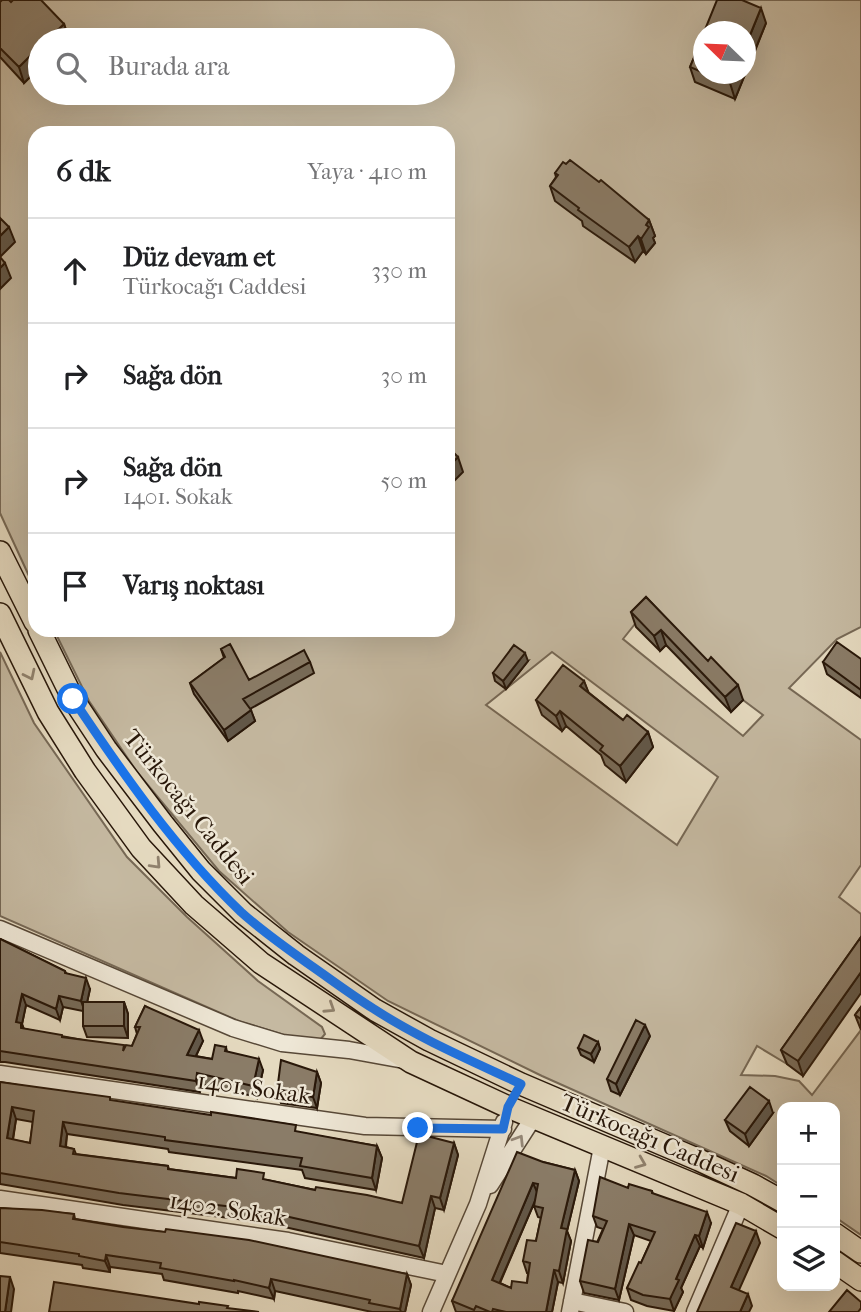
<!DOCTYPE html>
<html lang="tr">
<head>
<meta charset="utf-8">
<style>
	body { margin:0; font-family:"IM FELL French Canon",serif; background:#f2f2f2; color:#202124 }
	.controls { position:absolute; right:21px; bottom:21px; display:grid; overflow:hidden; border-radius:14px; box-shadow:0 7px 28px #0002 }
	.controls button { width:63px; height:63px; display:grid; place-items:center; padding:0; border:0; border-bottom:2px solid #e0e0e0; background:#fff; color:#202124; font:35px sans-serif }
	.compass { position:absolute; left:693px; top:21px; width:63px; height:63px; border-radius:50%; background:#fff; box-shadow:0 7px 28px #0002; rotate:293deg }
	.stop { position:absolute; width:21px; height:21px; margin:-16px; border:5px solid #1a73e8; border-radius:50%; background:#fff }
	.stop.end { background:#1a73e8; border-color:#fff; box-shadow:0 2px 7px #0008 }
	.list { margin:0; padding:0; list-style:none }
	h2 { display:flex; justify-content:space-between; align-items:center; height:91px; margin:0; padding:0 28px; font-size:30px }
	h2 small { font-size:23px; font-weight:400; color:#757577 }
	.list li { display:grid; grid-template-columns:46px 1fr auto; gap:21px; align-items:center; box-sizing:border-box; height:105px; padding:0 28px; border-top:2px solid #e0e0e0 }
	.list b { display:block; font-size:26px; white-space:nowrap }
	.list p { margin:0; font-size:23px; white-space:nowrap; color:#757577 }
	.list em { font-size:23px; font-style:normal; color:#757577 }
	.icon { flex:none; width:38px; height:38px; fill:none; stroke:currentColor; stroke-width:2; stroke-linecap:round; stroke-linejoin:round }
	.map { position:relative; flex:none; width:861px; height:1312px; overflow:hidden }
	.search { position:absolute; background:#fff; box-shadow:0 7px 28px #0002; left:28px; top:28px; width:427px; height:77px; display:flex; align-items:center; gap:18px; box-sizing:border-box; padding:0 24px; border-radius:38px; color:#757577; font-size:26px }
	.panel { position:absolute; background:#fff; box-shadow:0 7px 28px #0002; left:28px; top:126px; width:427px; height:511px; border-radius:21px }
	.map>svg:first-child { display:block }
</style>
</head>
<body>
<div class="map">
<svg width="861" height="1312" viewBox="0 0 861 1312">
	<rect width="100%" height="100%" fill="#e5dac0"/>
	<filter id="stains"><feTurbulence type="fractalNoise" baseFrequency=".00286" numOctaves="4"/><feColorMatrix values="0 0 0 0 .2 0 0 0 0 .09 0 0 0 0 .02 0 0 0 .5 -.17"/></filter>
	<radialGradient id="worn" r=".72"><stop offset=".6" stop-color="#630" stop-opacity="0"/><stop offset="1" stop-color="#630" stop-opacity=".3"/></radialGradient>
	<path fill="#c5b9a1" stroke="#766855" stroke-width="2" fill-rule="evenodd" d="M0 0H861V627L837 639 789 688 861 740V865L839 897 861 914V958L787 1064 757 1046 741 1075 775 1076 799 1081 812 1095 861 1030V1235L835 1217V1107H782V1186L766 1176 542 1076 388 1001 288 932 219 871 137 772 89 701 54 630H448V133H35V589L0 513ZM704 32H746V74H704ZM40 40H443V93H40ZM647 609 743 700 763 715 743 736 623 639ZM552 652 718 777 677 845 486 705Z
		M0 652 34 723 127 857 187 917 258 981 322 1027 325 1034 320 1040 288 1036 241 1022 0 916Z"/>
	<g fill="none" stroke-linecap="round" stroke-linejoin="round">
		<g stroke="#574837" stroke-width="19">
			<path id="minor" d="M0 929 233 1028 282 1043 349 1050 404 1060
				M0 1074 365 1126 503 1129
				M490 1185 533 1118
				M0 1199 288 1241 447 1274
				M572 1301 625 1312
				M431 1312 478 1204 504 1122
				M570 1312 602 1147
				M695 1312 741 1204"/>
		</g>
		<g stroke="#281709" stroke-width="24">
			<path id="major" d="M0 552 35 622
				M0 614 48 712 85 771 141 848 194 905 261 963 411 1062 508 1107 741 1204 782 1228
				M39 630 73 699 106 749 163 824 201 871 243 913 296 955 375 1010 429 1040 521 1084 699 1160 753 1185 782 1201
				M835 1234 861 1252
				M835 1262 861 1280"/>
		</g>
		<use href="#minor" stroke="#eee7d6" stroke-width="16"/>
		<use href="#major" stroke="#e5dac0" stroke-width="21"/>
	</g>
	<path fill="#776b59" stroke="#281709" stroke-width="2" fill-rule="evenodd" d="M0 2H11L64 24 69 39 68 40H40V72L38 69 24 83 0 57Z
		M766 23 735 99 695 82 690 67 704 34V74H746Z
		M566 164 649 220 655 236 653 238 655 243 646 254 643 251 635 262 583 226 582 221 555 201 550 186 556 177 555 173Z
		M646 597 743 700 731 712 666 645 660 651 636 627 631 612Z
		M221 649 249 680 310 662 314 673 250 709 255 721 228 741 194 694 190 683 224 658Z
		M861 659V698L827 674 823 662Z
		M528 661 506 689 495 681 493 673Z
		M584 681 588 692 623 720 648 732 653 747 626 782 605 765 601 755 566 726 562 731 542 715 536 700Z
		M861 937 803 1076 787 1064 781 1050Z
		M0 939 65 971 66 973 90 989 87 1002H124L128 1014V1038L87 1037 83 1026V1011L63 1007 60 1020 26 1005 22 1024 24 1029 125 1048 132 1046 137 1034 135 1027 145 1006 203 1041 196 1056 212 1059 226 1047 227 1052 263 1070 257 1097 201 1084 200 1092 5 1062H0Z
		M861 1007V1030L855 1015Z
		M650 1036 620 1095 611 1091 607 1079Z
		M598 1042 600 1049 594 1062 581 1055 578 1048Z
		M317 1072 321 1083 317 1108 281 1103 277 1091Z
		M0 1082 377 1146 382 1158 376 1190 305 1178 302 1170 169 1152 168 1149 67 1134 66 1147 74 1149 76 1154 168 1166 169 1169 236 1178 267 1180 315 1190 402 1203 454 1143 458 1155 444 1210 435 1208 424 1258 262 1222 123 1205 0 1184ZM16 1119 33 1122 30 1143 13 1140Z
		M773 1113 749 1146 730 1131 725 1120Z
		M543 1162 575 1170 579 1181 567 1231 571 1241 563 1283 558 1282 552 1312H456L452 1301ZM535 1201 534 1206 538 1217 541 1218 536 1241 523 1261 527 1273H528L527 1283 511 1288 500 1283Z
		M628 1188 652 1191 653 1194 711 1223 703 1248 700 1246 681 1288 683 1292 674 1311 647 1306 631 1300 627 1288 641 1263 651 1241 634 1235 619 1300 584 1293 580 1281 603 1229 597 1227 593 1216Z
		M0 1208 74 1214 75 1219 407 1274 411 1285 405 1312H372L275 1291 274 1299 238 1291V1293L164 1280 162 1274 110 1267V1272L83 1268 82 1265 0 1253Z"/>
	<path fill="#615749" stroke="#281709" stroke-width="2" d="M761 8 766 23 735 99 730 83 734 74H746V45Z
		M64 24 69 39 68 40H47Z
		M32 54 38 69 24 83 19 67Z
		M649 220 655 236 653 238 655 243 646 254 641 239 646 225Z
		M9 227 15 242 0 257V236Z
		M638 236 643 251 635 262 629 247Z
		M5 263 11 278 0 289V268Z
		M458 457 463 472 448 487V467Z
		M661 630 666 645 660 651 654 636Z
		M525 653 528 661 506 689 503 681Z
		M584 681 590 696 580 686Z
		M738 685 743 700 731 712 725 697Z
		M251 710 255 721 228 741 224 730Z
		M560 711 566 726 562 731 556 716Z
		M648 732 653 747 626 782 620 766Z
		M861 972V993L803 1076 798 1061Z
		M86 978 90 989 85 1012 81 1001Z
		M22 994 26 1005 22 1024 25 1034 16 1022Z
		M59 996 63 1007 60 1020 56 1009Z
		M124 1002 128 1014V1038L124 1026Z
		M645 1025 650 1036 620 1095 616 1084Z
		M199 1030 203 1041 191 1066 187 1055Z
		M598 1042 600 1049 594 1062 591 1054Z
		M259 1059 263 1070 257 1097 253 1086Z
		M317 1072 321 1083 317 1108 313 1097Z
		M197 1073 201 1084 200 1092 196 1081Z
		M769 1101 773 1113 749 1146 745 1134Z
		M12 1107 16 1119 11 1150 7 1138Z
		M63 1122 67 1134 64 1158 60 1146Z
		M454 1143 458 1155 444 1210 440 1198Z
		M377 1146 382 1158 376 1190 372 1178Z
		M575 1170 579 1181 567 1231 571 1241 563 1283 559 1271 561 1228Z
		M533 1183 538 1194 496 1291 492 1280Z
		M431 1196 435 1208 424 1258 419 1246Z
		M707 1212 711 1223 703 1248 699 1236Z
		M629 1224 634 1235 619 1300 615 1289Z
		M756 1231 760 1243 735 1299 731 1287Z
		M695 1235 700 1246 681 1288 683 1292 674 1311 670 1299 676 1279Z
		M106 1255 110 1267V1272L105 1261Z
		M554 1270 558 1282 552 1312H546Z
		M407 1274 411 1285 405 1312H401L400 1309Z
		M10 1277 14 1289 11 1312H5Z
		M271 1279 275 1291 274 1299 269 1288Z
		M748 1294 752 1306 749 1312H740Z"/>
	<path fill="#8a7c68" stroke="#281709" stroke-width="2" fill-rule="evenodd" d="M2 0H9L11 2 13 0H41L64 24 47 40H48H40V57L37 60 32 54 19 67 0 48V2Z
		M717 0H742L761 8 746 45V32H704Z
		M704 34V73L690 67Z
		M705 74H734L730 83Z
		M139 128 144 133H134Z
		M570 160 599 182 601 180 649 220 646 225 649 227 641 239 638 236 629 247 578 210 579 208 550 186 558 175 555 173 563 162 566 164Z
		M0 218 9 227 0 236Z
		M0 257 5 263 0 268Z
		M448 447 458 457 448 467Z
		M646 597 708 661 711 657 738 685 725 697 661 630 654 636 631 612Z
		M837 642 861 659V690L823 662Z
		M230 644 249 680 304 650 310 662 243 699 251 710 224 730 190 683 225 657 221 649Z
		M514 645 525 653 503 681 493 673Z
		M563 665 584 681 580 686 623 720 627 715 648 732 620 766 600 750 603 746 560 711 556 716 536 700Z
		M861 937V972L798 1061 781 1050Z
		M0 939 65 971V973L86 978 81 1001 59 996 56 1009 22 994 16 1022 21 1023V1028L62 1035V1037L124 1045 123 1051 126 1045 132 1046 140 1027H135L145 1006 199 1030 187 1055 212 1059 215 1045 226 1047 225 1051 259 1059 253 1086 197 1073 196 1081 0 1051Z
		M83 1002H124V1026H83Z
		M861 1007V1019L855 1015Z
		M636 1020 645 1025 616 1084 607 1079Z
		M584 1035 598 1042 591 1054 578 1048Z
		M281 1060 317 1072 313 1097 277 1091Z
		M0 1082 110 1097V1100L157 1107 211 1115V1112L296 1125 295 1131 377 1146 372 1178 300 1166 302 1158 165 1140V1137L63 1122 60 1146 74 1149 73 1154 168 1166V1169L236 1178 237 1169 264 1173 263 1179 315 1190 316 1187 367 1195 402 1203 419 1134 454 1143 440 1198 431 1196 419 1246 258 1210 119 1193 0 1173ZM12 1107 34 1111 30 1143 7 1138Z
		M750 1087 769 1101 745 1134 725 1120Z
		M517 1152 543 1162 575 1170 561 1228 567 1229 559 1271 554 1270 546 1312H506L493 1309 492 1312H490L476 1306 474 1310 452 1301ZM533 1183 538 1184 534 1206 543 1208 536 1241 527 1240 523 1261 530 1263 527 1283 512 1281 511 1288 492 1280Z
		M600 1177 628 1188 629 1184 652 1191V1193L707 1212 699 1236 695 1235 676 1279 679 1280 670 1299 643 1295 627 1288 639 1262 641 1263 655 1232 629 1224 615 1289 580 1281 588 1240 598 1242 607 1221 593 1216Z
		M0 1208 42 1210 74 1214 73 1219 123 1227 165 1232 166 1229 249 1240 407 1274 400 1309 369 1303 370 1300 271 1279 269 1288 234 1280V1281L160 1268 161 1263 106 1255 105 1261 79 1256V1254L0 1242Z
		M736 1223 756 1231 731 1287 748 1294 740 1312H697Z
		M0 1276 10 1277 5 1312H0Z
		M54 1282 199 1304V1302L228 1306 227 1308 259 1312H49Z
		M847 1290 861 1302V1308L858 1312H829Z"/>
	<defs><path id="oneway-chevron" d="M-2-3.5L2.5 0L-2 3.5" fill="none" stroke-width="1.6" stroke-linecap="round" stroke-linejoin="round" transform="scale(1.75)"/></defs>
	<g stroke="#90826e">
		<use href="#oneway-chevron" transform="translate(30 675) rotate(64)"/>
		<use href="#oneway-chevron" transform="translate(156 864) rotate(47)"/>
		<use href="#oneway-chevron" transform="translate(330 1008) rotate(33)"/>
		<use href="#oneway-chevron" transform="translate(641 1163) rotate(22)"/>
	</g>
	<use stroke="#95897a" href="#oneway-chevron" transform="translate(519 1140) rotate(-58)"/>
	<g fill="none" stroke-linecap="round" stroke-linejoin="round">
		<path stroke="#1a73e8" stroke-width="9" d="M73 699C123 774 176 850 241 912 263 932 289 950 313 967 333 981 353 996 374 1009 420 1039 472 1061 521 1084L508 1107 503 1129 418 1128"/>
	</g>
	<g text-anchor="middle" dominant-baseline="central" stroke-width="5" stroke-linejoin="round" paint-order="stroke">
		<g font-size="24" fill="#281709" stroke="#eee7d6">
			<text transform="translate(189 807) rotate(51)">Türkocağı Caddesi</text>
			<text transform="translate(254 1088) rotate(8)">1401. Sokak</text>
			<text transform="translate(650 1138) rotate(23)">Türkocağı Caddesi</text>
			<text transform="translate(228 1209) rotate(9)">1402. Sokak</text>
		</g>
	</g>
	<rect width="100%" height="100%" filter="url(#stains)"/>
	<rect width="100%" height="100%" fill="url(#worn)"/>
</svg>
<div class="controls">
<button>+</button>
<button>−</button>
<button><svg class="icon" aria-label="layers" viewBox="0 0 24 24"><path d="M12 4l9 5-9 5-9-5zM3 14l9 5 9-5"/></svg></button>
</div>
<svg class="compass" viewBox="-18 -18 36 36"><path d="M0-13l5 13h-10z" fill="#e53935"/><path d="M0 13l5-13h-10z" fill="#757577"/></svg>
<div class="stop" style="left:73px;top:699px"></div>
<div class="stop end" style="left:418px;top:1128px"></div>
<div class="search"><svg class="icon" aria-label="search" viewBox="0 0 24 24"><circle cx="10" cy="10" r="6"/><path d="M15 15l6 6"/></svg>Burada ara</div>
<section class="panel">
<h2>6 dk<small>Yaya · 410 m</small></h2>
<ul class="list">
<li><svg class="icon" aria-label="ahead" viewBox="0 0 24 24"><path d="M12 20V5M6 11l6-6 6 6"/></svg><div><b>Düz devam et</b><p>Türkocağı Caddesi</p></div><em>330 m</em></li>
<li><svg class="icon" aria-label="right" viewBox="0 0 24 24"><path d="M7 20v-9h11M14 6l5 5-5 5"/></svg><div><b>Sağa dön</b></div><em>30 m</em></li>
<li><svg class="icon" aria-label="right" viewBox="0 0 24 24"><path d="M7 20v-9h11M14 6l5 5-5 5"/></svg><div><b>Sağa dön</b><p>1401. Sokak</p></div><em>50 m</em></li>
<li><svg class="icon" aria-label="arrive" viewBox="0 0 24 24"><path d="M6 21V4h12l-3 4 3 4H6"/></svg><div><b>Varış noktası</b></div></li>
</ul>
</section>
</div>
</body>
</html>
